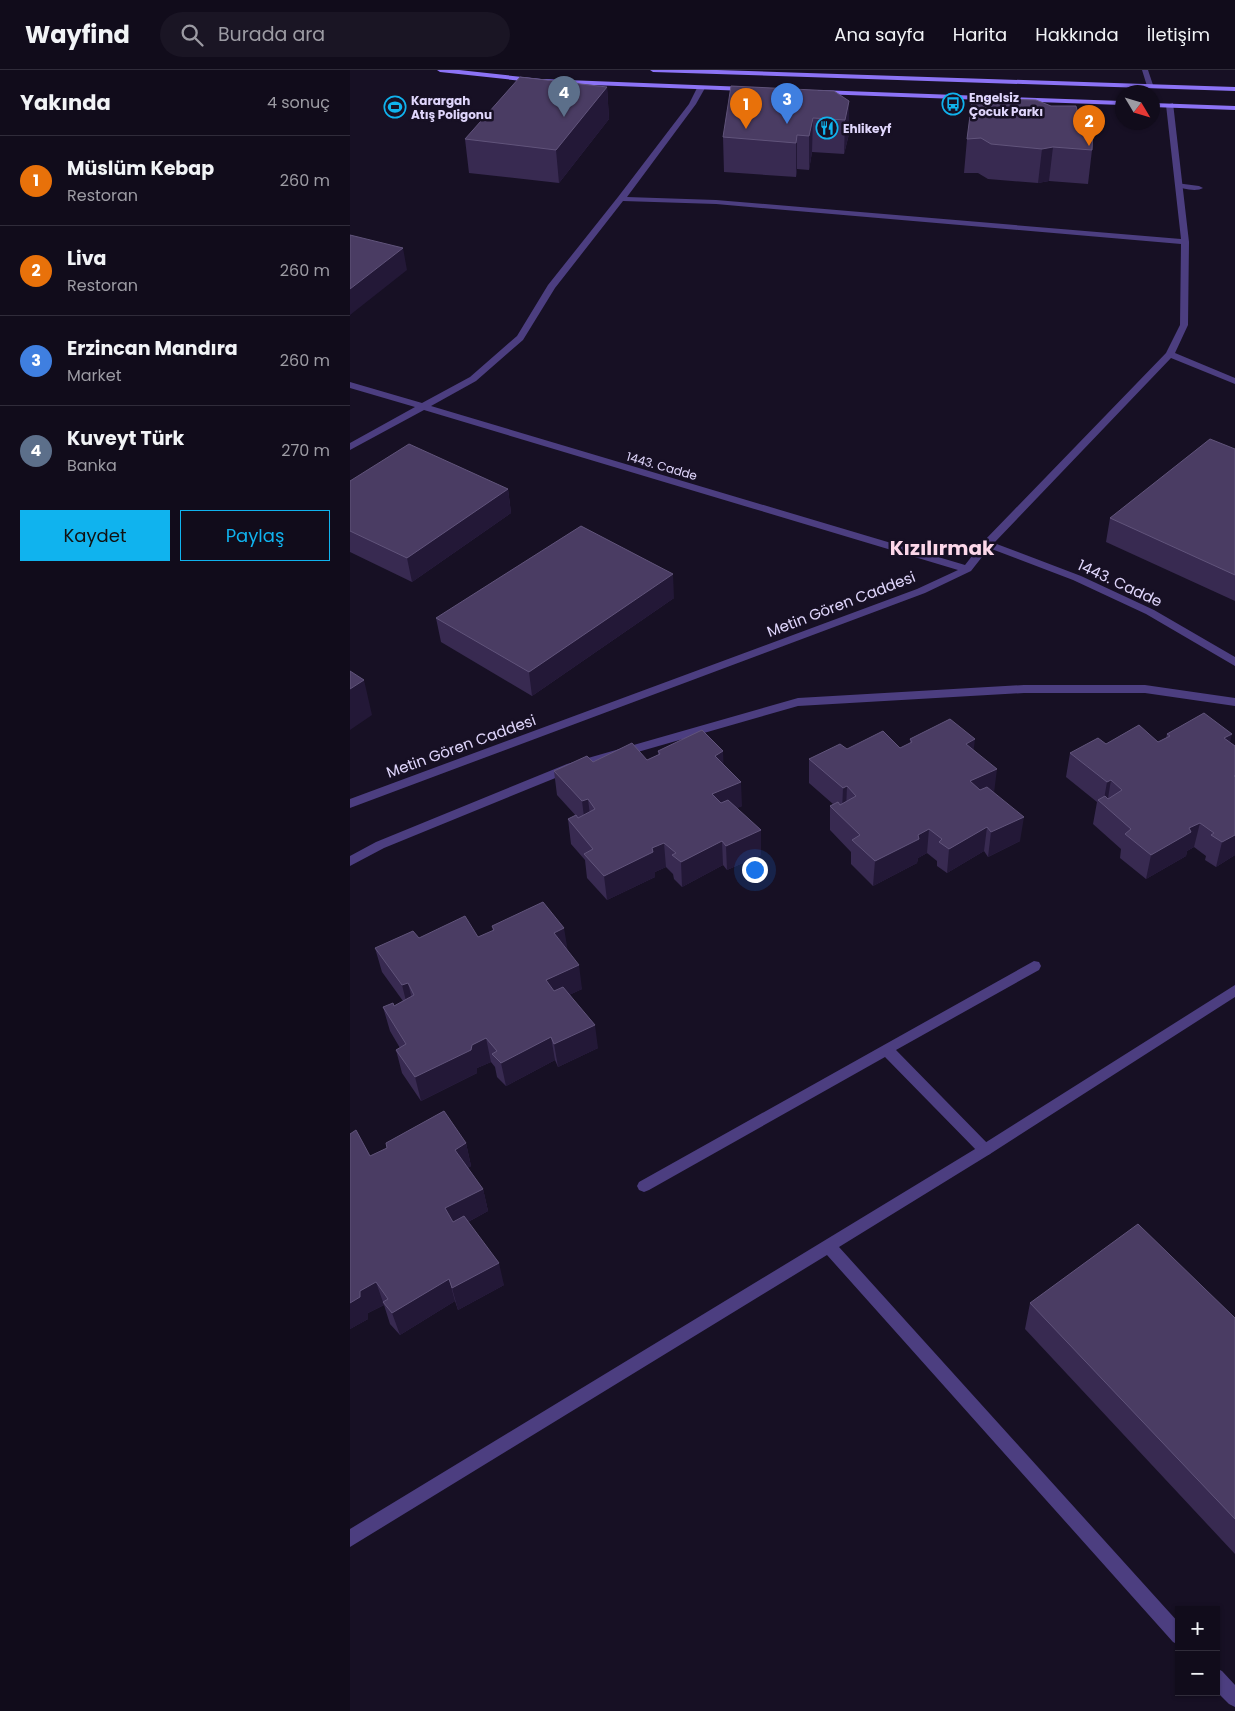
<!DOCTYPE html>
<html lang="tr">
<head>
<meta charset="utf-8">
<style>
	body { margin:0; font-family:Poppins,sans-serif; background:#1a1524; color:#f1f3f6 }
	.controls { position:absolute; right:15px; bottom:15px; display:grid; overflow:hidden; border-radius:0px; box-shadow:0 1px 4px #0004 }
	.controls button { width:45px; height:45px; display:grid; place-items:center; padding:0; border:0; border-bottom:1px solid #302c3a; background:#110c1b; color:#f1f3f6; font:25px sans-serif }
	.compass { position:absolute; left:765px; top:15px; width:45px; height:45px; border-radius:50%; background:#110c1b; box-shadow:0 1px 4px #0004; rotate:128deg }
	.you { position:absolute; left:404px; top:799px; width:18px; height:18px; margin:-12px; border:4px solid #fff; border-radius:50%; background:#1a73e8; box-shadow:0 0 0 8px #1a73e833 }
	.badge { display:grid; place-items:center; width:32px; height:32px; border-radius:50%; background:#10b3ee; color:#fff; font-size:16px; font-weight:700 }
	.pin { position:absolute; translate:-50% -41px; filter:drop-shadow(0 1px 2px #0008) }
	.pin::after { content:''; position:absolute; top:26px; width:18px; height:15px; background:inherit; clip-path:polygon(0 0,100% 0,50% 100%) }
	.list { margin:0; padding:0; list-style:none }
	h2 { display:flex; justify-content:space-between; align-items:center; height:65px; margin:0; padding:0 20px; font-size:21px }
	h2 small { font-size:16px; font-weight:400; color:#9c9ba3 }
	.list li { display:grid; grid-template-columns:32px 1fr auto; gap:15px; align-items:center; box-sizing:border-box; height:90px; padding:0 20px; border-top:1px solid #302c3a }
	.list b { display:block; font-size:19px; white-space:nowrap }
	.list p { margin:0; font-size:16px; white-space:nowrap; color:#9c9ba3 }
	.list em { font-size:16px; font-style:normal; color:#9c9ba3 }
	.actions { display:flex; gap:10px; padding:15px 20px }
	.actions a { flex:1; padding:11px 0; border:1px solid #10b3ee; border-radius:0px; text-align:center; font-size:18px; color:#10b3ee }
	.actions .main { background:#10b3ee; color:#111 }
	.icon { flex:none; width:28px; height:28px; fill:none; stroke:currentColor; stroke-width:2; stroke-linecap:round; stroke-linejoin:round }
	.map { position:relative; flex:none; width:885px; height:1641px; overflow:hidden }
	header { display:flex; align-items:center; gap:30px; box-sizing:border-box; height:70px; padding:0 25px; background:#110c1b; border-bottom:1px solid #302c3a }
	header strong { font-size:24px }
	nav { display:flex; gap:28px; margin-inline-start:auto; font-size:18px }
	.search { width:350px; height:45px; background:#1a1524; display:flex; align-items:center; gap:12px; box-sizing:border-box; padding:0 18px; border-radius:28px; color:#9c9ba3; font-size:19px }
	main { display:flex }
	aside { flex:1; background:#110c1b }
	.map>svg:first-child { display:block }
</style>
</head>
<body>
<header>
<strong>Wayfind</strong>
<div class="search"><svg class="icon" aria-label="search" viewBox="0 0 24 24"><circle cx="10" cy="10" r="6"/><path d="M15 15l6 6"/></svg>Burada ara</div>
<nav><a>Ana sayfa</a><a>Harita</a><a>Hakkında</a><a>İletişim</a></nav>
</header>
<main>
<aside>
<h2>Yakında<small>4 sonuç</small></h2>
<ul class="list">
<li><span class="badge" style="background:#e8710a">1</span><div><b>Müslüm Kebap</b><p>Restoran</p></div><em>260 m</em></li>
<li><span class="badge" style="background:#e8710a">2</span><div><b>Liva</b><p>Restoran</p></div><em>260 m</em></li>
<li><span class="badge" style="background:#3f7fe0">3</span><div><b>Erzincan Mandıra</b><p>Market</p></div><em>260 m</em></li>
<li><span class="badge" style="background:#5c6f8a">4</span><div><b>Kuveyt Türk</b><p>Banka</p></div><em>270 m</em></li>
</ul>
<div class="actions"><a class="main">Kaydet</a><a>Paylaş</a></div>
</aside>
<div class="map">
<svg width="885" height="1641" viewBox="0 0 885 1641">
	<rect width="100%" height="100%" fill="#171024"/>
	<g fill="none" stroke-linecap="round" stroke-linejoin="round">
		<path fill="#4c3e80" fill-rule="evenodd" d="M826 113 849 116 853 118C847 122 831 119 825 115Z
			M674 615H795L885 628V636L795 623H674L448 636 225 700 34 778 0 796V786L26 772 217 694 448 628Z
			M684 891 689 892 691 896 689 900 546 980 640 1076 642 1080 640 1084 635 1086 630 1084 535 987 299 1120 294 1122 289 1120 287 1116 289 1112Z"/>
		<path fill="#4c3e80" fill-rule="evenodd" d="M792 0H798L804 18 797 16Z
			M348 16 355 18 346 34 277 127 366 130 831 169 816 35 823 33 839 172 838 255 825 283 885 308V314L821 288 644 473 731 506 804 540 885 587V596L796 544 723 510 639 478 621 501 575 523 0 738V729L567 519 608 500 74 340 0 380V373L65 337 0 318V312L72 333 120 307 167 266 198 215 268 127 339 34ZM273 131 366 134 831 174 830 255 816 283 633 472 615 495 81 336 126 311 173 270 205 218Z
			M885 915V927L640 1084 489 1177 829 1553V1575L823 1572 477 1185 0 1477V1459L630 1076Z
			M866 1598 872 1601 885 1615V1637L879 1634 866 1621Z"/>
		<path fill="#8c73f6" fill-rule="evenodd" d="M87 0H109L191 9 396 17 400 19 396 21 191 13 90 2Z
			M300 0H367L885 17V21L303 2Z
			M468 20 772 31V35L471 24 467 22Z
			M802 33 885 36V40L802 37Z"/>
	</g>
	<path fill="#382a51" d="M257 17 259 49 209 113 119 103 115 69Z
		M499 31V64L494 84 462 82 459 100 447 99 446 107 374 102 373 67Z
		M731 56 742 80 738 114 699 111 688 113 638 109 628 103H614L617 69Z
		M885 379V531L756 472 760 448Z
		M0 411 158 419 161 443 62 512 0 482Z
		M324 528 182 626 91 572 86 548Z
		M817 664 880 672 885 676V785L866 797 855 790 856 786 844 777 837 781 836 786 796 809 770 788 771 779 743 754 747 732 716 707 720 683 756 674 808 672 816 668Z
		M560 669 624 680 644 722 670 771 638 787 634 781 597 803 587 796V791L577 783 568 788 567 793 523 816 501 794V782L480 760V736L483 734 459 713V689L497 679 550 678 560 673Z
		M308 681 373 695 392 736 387 738 411 785 377 800 373 795 332 817 324 809 323 804 316 797 305 802V807L257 830 237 808 235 790 221 774 218 749 228 748 207 725 204 701 243 692 297 690 308 685Z
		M142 856 217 880 232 919 219 925 248 978 208 997 205 990 156 1016 147 1007 145 997 141 992 127 998V1003L71 1031 52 1003 46 980 50 978 40 961 33 937 44 936 53 931 32 902 25 878 69 868 128 867 143 861Z
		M0 1064 20 1086 116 1073 121 1096 118 1098 133 1119 138 1141 118 1152 154 1215 108 1240 105 1231 50 1265 40 1254 34 1235 18 1243V1249L0 1259Z
		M680 1233 885 1248V1484L675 1259Z"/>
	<path fill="#231837" d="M257 17 259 49 209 113 206 80Z
		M499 31V64L494 84 495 50Z
		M463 48 462 82 459 100V66Z
		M447 65V99L446 107V73Z
		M703 77 699 111 688 113 692 79Z
		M53 178 57 200 0 245V219Z
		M158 419 161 443 62 512 57 488Z
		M323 504 324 528 182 626 179 602Z
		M14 610 22 645 0 660V619Z
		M882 664 876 688 874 668Z
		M625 669 622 694 616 674Z
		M373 681 374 706 365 686Z
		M647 699 644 723 617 736 620 711Z
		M761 710 757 734 753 735 757 712Z
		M391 712 392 736 363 749 362 724Z
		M497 716 496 740 492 742 493 718Z
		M238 729 241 753 235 755 232 731Z
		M674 747 670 771 638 787 641 762Z
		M850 753 844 777 837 781 836 786 796 809 801 785 839 758Z
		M637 757 634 781 597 803 599 779Z
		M579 759 577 783 568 788 567 793 523 816 525 791 568 765Z
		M411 760V785L377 800 376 776Z
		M885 765V785L866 797 872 772Z
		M372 771 373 795 332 817 331 792Z
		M314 773 316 797 305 802V807L257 830 254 806 302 778Z
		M214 858 218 882 204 863Z
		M229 895 232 919 200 934 196 910Z
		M58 913 64 937 58 939 52 915Z
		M245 955 248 978 208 997 204 974Z
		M201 967 205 990 156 1016 151 993Z
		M136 968 141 992 127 998V1003L71 1031 65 1007 122 975Z
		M116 1073 121 1096 111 1103 105 1080Z
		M133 1119 138 1141 101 1161 95 1138Z
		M149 1193 154 1215 108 1240 102 1218Z
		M99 1209 105 1231 50 1265 42 1243Z
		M26 1212 34 1235 18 1243V1249L0 1259V1233L10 1221Z"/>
	<path fill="#4a3c63" stroke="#61547b" d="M170 7 257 17 206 80 115 69Z
		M381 16 484 21 499 31 495 50 463 48 459 66 447 65 446 73 373 67Z
		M651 29 686 30 701 36H726L731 56 743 60 742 80 703 77 692 79 641 74 631 68 617 69 622 30Z
		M0 165 53 178 0 219Z
		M860 369 885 379V505L760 448Z
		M59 374 158 419 57 488 0 461V411Z
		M231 456 323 504 179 602 86 548Z
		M0 601 14 610 0 619Z
		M854 643 882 664 874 668 885 676V705L884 706 885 707V765L872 772 861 765 864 763 850 753 839 758 841 762 801 785 775 764 781 759 748 730 755 726 758 729 772 720 761 710 757 712 720 683 748 668 756 674 789 655 808 672 820 666 817 664Z
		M600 649 625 669 616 674 647 699 620 711 630 720 637 717 674 747 641 762 637 757 599 779 589 772 592 769 579 759 568 765 569 769 525 791 502 770 510 765 480 736 488 732 490 735 506 726 497 716 493 718 459 689 490 674 497 679 533 661 550 678 562 672 560 669Z
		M352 660 373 681 365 686 391 712 362 724 371 733 378 730 411 760 376 776 372 771 331 792 322 785 326 783 314 773 302 778 303 782 254 806 234 784 243 779 218 749 226 745 228 748 245 739 238 729 232 731 204 701 237 686 243 692 282 673 297 690 310 684 308 681Z
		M193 832 214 858 204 863 229 895 196 910 204 921 213 917 245 955 204 974 201 967 151 993 142 984 147 981 136 968 122 975 121 980 65 1007 46 980 56 974 33 937 43 933 44 936 64 925 58 913 52 915 25 878 63 861 69 868 115 846 128 867 144 860 142 856Z
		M94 1041 116 1073 105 1080 133 1119 95 1138 103 1152 114 1146 149 1193 102 1218 99 1209 42 1243 33 1232 38 1229 26 1212 10 1221V1227L0 1233V1064L6 1060 20 1086 37 1078 36 1073Z
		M788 1154 885 1248V1449L680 1233Z"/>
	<defs>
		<g id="bus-ring" transform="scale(1.125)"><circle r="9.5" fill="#171024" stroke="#10b3ee" stroke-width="1.5"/><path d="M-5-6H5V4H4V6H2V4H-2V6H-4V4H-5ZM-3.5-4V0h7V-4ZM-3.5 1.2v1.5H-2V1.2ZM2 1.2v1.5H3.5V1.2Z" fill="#10b3ee"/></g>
		<g id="stadium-ring" transform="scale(1.125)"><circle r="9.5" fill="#171024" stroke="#10b3ee" stroke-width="1.5"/><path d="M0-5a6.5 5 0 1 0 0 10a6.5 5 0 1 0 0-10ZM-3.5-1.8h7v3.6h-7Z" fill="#10b3ee"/></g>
		<g id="restaurant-ring" transform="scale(1.125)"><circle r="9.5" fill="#171024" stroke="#10b3ee" stroke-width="1.5"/><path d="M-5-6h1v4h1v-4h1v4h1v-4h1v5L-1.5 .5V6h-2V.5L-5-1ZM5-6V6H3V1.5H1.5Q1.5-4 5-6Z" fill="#10b3ee"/></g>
	</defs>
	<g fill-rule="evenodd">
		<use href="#bus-ring" x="603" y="34"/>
		<use href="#stadium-ring" x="45" y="37"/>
		<use href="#restaurant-ring" x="477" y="58"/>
	</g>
	<g text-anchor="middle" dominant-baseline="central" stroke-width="5" stroke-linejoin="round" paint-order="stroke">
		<g font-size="12" font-weight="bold" fill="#e0d6fc" stroke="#171024" text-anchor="start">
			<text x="619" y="27">Engelsiz<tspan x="619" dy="14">Çocuk Parkı</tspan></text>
			<text x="61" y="30">Karargah<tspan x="61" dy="14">Atış Poligonu</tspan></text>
			<text x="493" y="58">Ehlikeyf</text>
		</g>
		<g font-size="12" fill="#e0d6fc" stroke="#171024">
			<text transform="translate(312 396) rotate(16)">1443. Cadde</text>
		</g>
		<g font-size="15" fill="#e0d6fc" stroke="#171024">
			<text transform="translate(770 513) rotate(25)">1443. Cadde</text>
			<text transform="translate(491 534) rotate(-21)">Metin Gören Caddesi</text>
			<text transform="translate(111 676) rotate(-20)">Metin Gören Caddesi</text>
		</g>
		<g font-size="20" font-weight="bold" fill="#fcd7e9" stroke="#171024">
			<text x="592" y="478">Kızılırmak</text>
		</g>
	</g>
</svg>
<div class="controls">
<button>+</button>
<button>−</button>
</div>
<svg class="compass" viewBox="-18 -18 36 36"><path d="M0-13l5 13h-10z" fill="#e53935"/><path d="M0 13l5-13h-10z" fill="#9c9ba3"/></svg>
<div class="you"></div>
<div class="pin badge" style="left:396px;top:59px;background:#e8710a">1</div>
<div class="pin badge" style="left:739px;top:76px;background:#e8710a">2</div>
<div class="pin badge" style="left:437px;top:54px;background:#3f7fe0">3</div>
<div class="pin badge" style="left:214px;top:47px;background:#5c6f8a">4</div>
</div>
</main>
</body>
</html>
